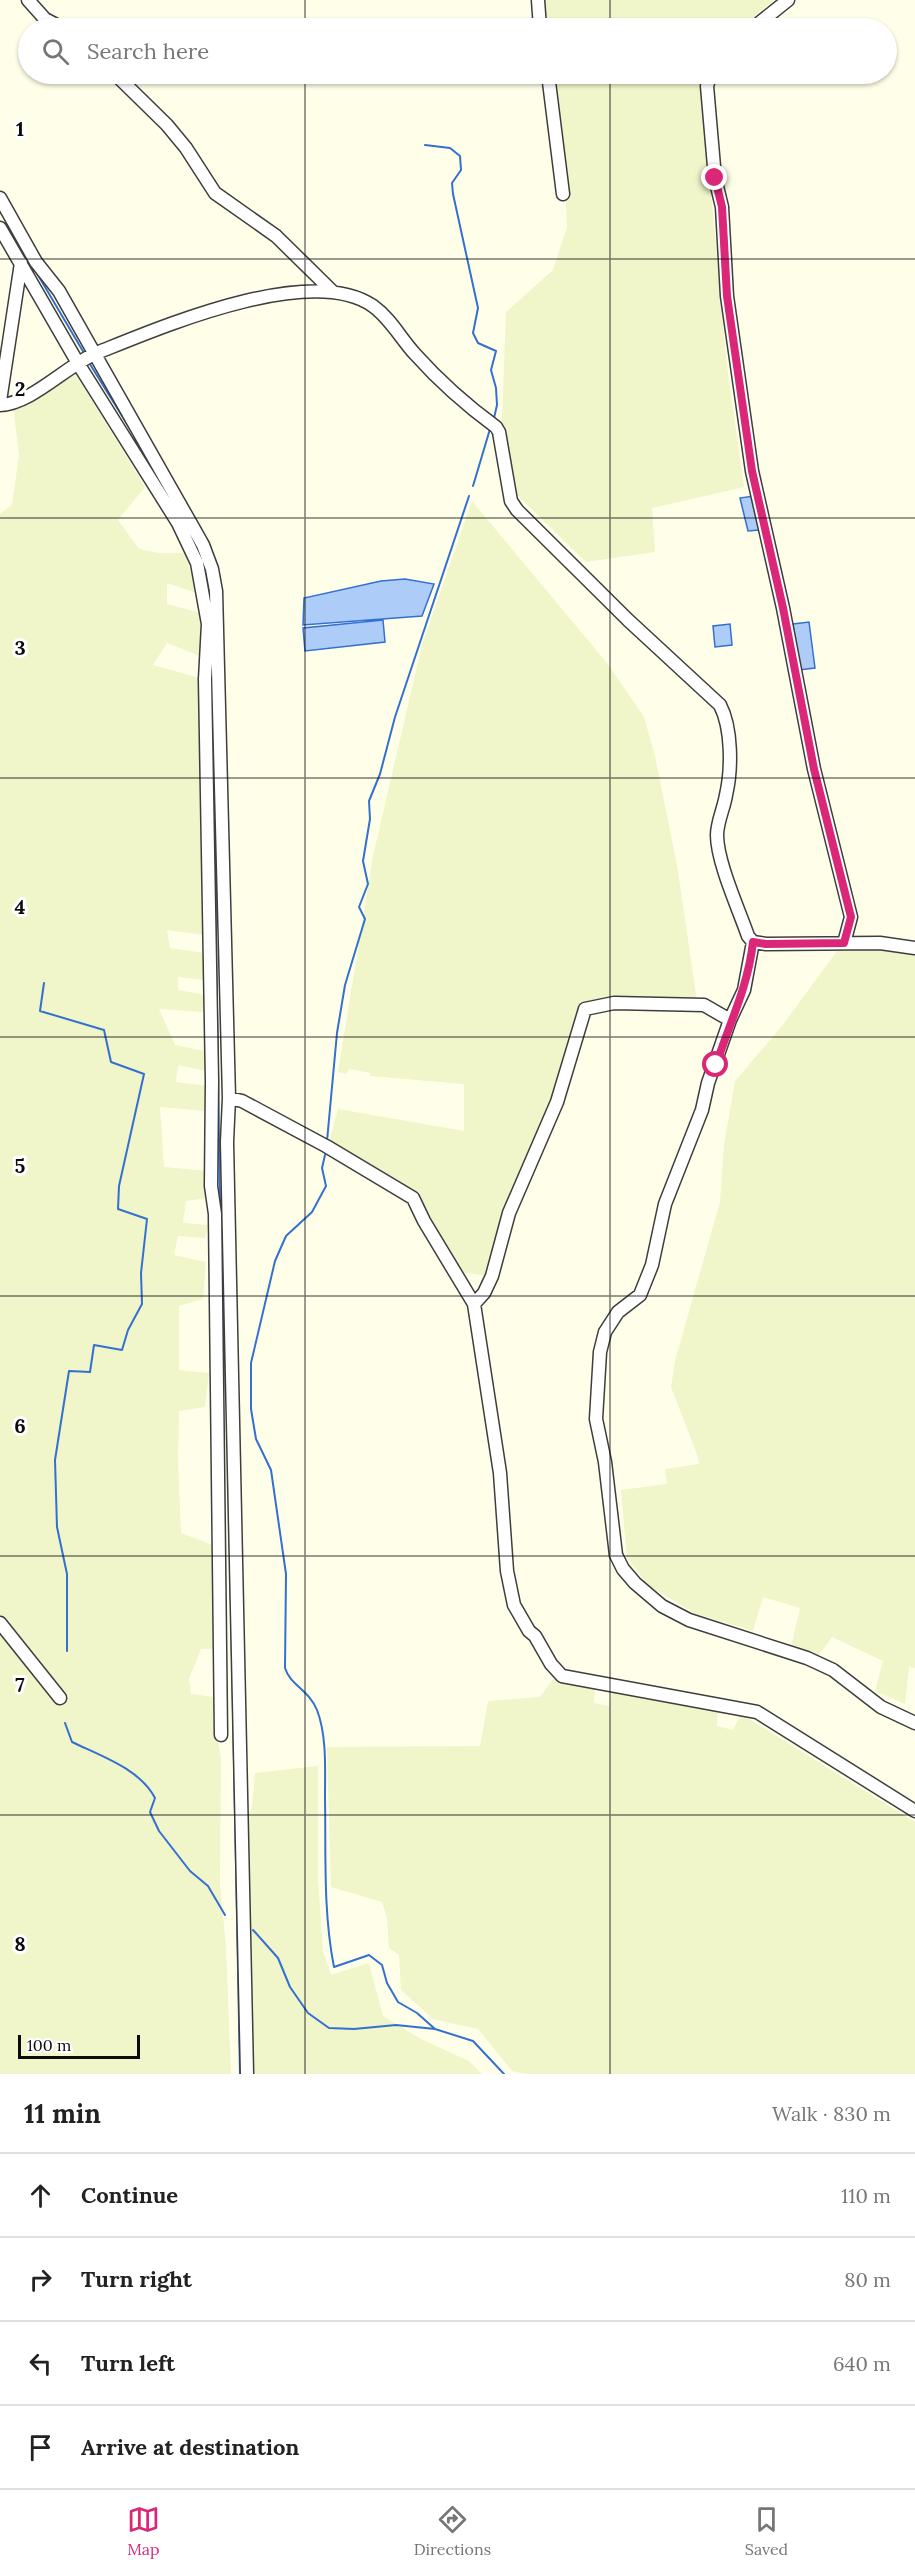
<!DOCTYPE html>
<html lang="en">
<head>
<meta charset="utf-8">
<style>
	body { margin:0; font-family:Lora,serif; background:#f2f2f2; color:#222 }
	.scale { position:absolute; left:18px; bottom:15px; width:122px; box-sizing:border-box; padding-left:6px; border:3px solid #0b0b0b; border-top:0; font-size:16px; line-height:21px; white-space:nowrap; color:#0b0b0b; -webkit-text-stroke:4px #fff; paint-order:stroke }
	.stop { position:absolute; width:18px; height:18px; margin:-14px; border:4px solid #db2777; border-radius:50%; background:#fff }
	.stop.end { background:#db2777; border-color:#fff; box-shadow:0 2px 6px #0008 }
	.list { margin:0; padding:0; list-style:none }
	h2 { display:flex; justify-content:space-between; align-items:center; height:78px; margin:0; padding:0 24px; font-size:26px }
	h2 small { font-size:20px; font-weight:400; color:#767676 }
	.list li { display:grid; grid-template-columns:39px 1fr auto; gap:18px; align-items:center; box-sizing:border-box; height:84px; padding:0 24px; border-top:2px solid #e0e0e0 }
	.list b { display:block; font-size:22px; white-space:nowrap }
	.list em { font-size:20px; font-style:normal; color:#767676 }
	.icon { flex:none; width:33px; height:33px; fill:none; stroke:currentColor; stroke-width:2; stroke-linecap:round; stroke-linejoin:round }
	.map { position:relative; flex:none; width:915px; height:2074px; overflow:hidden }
	.search { position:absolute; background:#fff; box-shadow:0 2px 4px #0004; left:18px; right:18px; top:18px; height:66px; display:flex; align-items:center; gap:15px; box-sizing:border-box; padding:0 21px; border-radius:33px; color:#767676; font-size:22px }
	.sheet { height:414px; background:#fff }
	nav { display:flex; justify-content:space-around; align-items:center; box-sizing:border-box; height:84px; border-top:2px solid #e0e0e0; background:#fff; font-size:16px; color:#767676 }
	nav a { display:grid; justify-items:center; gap:3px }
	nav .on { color:#db2777 }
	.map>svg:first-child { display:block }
</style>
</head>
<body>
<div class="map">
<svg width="915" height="2074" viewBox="0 0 915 2074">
	<rect width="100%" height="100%" fill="#ffffe9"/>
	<path fill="#f0f5ca" d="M540 0H774L740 28H544Z
		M550 74H700L727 366 744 487 652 508 655 552 586 562 512 490 502 419 506 312 553 270 567 227 565 173Z
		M74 372 145 487 118 520 139 549 158 553H185L197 593 167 583V604L201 613 200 656 167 643 153 665 199 678 204 935 167 930 170 948 204 953 205 980 178 977V990L205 995 204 1012 159 1009 175 1045 205 1051 207 1071 178 1065 176 1082 207 1086 205 1111 160 1107 164 1167 207 1171V1198L186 1201 183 1223 208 1225 205 1238 178 1236 174 1255 206 1262 203 1299 179 1306V1370L209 1373 205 1407 179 1411 178 1462 181 1533 213 1545V1649H201L189 1679 191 1694 214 1697 215 1726 221 1758 220 1884 226 1947 231 2074H0V514L12 505 19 455 13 405Z
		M472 501 607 663 644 717 655 756 677 865 697 1001 580 1009 569 1055 489 1276 459 1272 414 1197 329 1143 338 1109 464 1131V1084L370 1076V1073L349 1069 346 1074 338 1072 373 856 422 645Z
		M880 949 915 955V1668L909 1667 905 1704 875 1691 883 1661 832 1637 818 1656 791 1647 800 1608 763 1597 753 1631 696 1614 648 1585 627 1558 621 1490 667 1484 665 1469 699 1464 698 1457 671 1387 675 1361 720 1202 724 1145 735 1081 782 1026 837 951Z
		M553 1679 595 1686 594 1703 609 1706 612 1689 718 1709 717 1726 733 1730 741 1714 915 1822V2074H525L512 2071 478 2029 433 2019 401 1990 399 1955 389 1948 387 1918 382 1902 331 1887 327 1747 480 1746 488 1701 540 1697Z
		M318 1766V1879L323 1951 331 1975 369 1963 383 2016 421 2039 469 2061 482 2074H252V1969L248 1816 252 1807 255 1773Z"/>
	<path fill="#adccf7" stroke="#3370d0" stroke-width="1.5" d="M753 496 759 530 748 531 740 498Z
		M405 579 434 584 422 616 303 625 304 598 381 581Z
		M383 620 385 642 305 651 303 628Z
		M809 622 815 668 799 670 793 624Z
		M730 624 732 645 715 647 713 626Z"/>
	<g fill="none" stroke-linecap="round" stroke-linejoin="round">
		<path stroke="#3370d0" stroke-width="2" d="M425 145 450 148 460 156 461 170 452 183 453 194 478 308 473 333 478 343 496 351 491 370 496 388 497 405 494 418
			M0 211 11 229
			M35 270 84 353
			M88 361 137 440
			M473 486 490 429
			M212 676 220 1204
			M44 983 40 1011 104 1030 111 1062 144 1074 119 1186 118 1209 147 1219 141 1273 142 1304 128 1330 122 1350 94 1345 90 1372 69 1371 55 1460 57 1527 67 1574V1651
			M327 1141 337 1033 345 985 365 919 359 907 368 884 363 861 370 819 369 801 380 774 395 717 469 496
			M325 1155 322 1168 326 1186 312 1212 286 1236 275 1261 251 1363V1409L256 1439 271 1470 286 1574 285 1668C290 1685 309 1690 317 1710 327 1736 325 1770 325 1797 326 1853 323 1912 334 1967L369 1955 382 1965 387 1983 398 2002 417 2013 435 2029
			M221 1240 225 1306
			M229 1504 240 2074
			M65 1723 72 1742C101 1756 140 1769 155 1798L150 1812 159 1831 190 1871 208 1886 225 1915
			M253 1930 278 1958 290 1987 308 2013 329 2028 354 2029 396 2025 435 2029 473 2041 504 2074"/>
		<g stroke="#3e3e3e" stroke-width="15">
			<path id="minor" d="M28 0 45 19 62 28
				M538 0 540 28
				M753 28 788 0
				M115 74 167 125 186 148 215 193 276 236 332 291
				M548 74 563 194
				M711 74 707 86 715 178 722 207 727 296 752 471 783 608 814 769 851 917 844 943
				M0 198 36 262 59 291 190 522 203 545 212 569 216 591 229 1098 227 1142 247 2074
				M0 228 79 365 178 523 197 563 208 624 205 679 212 1081 211 1186 215 1214 221 1735
				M0 401 21 263
				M0 405C32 404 69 363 99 352 164 326 311 263 373 306 391 319 401 339 415 354 440 382 466 405 496 427L499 432 511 501 517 510 628 620 720 705C732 728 732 769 726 795 724 808 717 822 717 835 717 862 739 910 748 936L753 942 744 990 730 1020 708 1083 702 1110 665 1204 652 1265 640 1295 618 1312 605 1332 600 1352 596 1419 605 1462 616 1555 623 1569 635 1583 662 1606 689 1620 807 1658 833 1670 881 1707 915 1723
				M753 942 766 944 880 943 915 948
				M229 1098 242 1101 326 1146 413 1198 424 1221 474 1304 500 1473 507 1571 514 1605 529 1631 535 1636 551 1664 562 1676 757 1712 915 1811
				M474 1304 484 1293 492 1276 509 1213 557 1102 585 1009 614 1003 704 1005 730 1020
				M0 1623 60 1698"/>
		</g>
		<use href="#minor" stroke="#fff" stroke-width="12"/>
	</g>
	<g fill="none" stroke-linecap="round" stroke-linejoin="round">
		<path stroke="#db2777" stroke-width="8" d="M715 178 722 207 727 296 752 471 783 608 814 769 851 917 844 943 766 944 753 942C748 987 730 1022 716 1065"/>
	</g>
	<path fill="none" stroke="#0b0b0b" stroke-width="1.5" stroke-opacity="0.55" d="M305 0V28M610 0V28M305 74V2074M610 74V2074M0 259H915M0 518H915M0 778H915M0 1037H915M0 1296H915M0 1556H915M0 1815H915"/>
	<g font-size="20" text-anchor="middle" font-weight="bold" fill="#0b0b0b" stroke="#fff" stroke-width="6" stroke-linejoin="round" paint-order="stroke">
		<text x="20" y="136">1</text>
		<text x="20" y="396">2</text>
		<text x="20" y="655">3</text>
		<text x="20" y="914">4</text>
		<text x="20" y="1173">5</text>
		<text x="20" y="1433">6</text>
		<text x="20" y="1692">7</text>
		<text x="20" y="1951">8</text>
	</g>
</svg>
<div class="scale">100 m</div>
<div class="stop" style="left:716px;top:1065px"></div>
<div class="stop end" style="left:715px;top:178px"></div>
<div class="search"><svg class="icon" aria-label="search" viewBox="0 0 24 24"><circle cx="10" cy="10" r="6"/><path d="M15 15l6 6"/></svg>Search here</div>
</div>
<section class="sheet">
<h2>11 min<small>Walk · 830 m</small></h2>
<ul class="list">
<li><svg class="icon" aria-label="ahead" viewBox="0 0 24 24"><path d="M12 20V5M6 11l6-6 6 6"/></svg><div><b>Continue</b></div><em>110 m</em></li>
<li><svg class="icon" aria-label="right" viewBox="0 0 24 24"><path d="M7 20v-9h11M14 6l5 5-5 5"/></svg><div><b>Turn right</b></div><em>80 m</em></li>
<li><svg class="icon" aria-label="left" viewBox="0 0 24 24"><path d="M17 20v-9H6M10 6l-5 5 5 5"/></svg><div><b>Turn left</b></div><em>640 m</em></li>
<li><svg class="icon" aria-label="arrive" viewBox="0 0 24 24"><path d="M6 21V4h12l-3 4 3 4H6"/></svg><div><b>Arrive at destination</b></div></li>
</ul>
</section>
<nav>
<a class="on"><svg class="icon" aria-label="map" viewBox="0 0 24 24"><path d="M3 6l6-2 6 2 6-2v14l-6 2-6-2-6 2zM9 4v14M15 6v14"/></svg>Map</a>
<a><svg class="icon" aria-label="directions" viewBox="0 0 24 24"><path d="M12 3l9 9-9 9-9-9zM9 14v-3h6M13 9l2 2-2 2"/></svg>Directions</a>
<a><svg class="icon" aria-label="saved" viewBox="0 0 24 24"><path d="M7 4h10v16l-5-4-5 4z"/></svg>Saved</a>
</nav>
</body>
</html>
